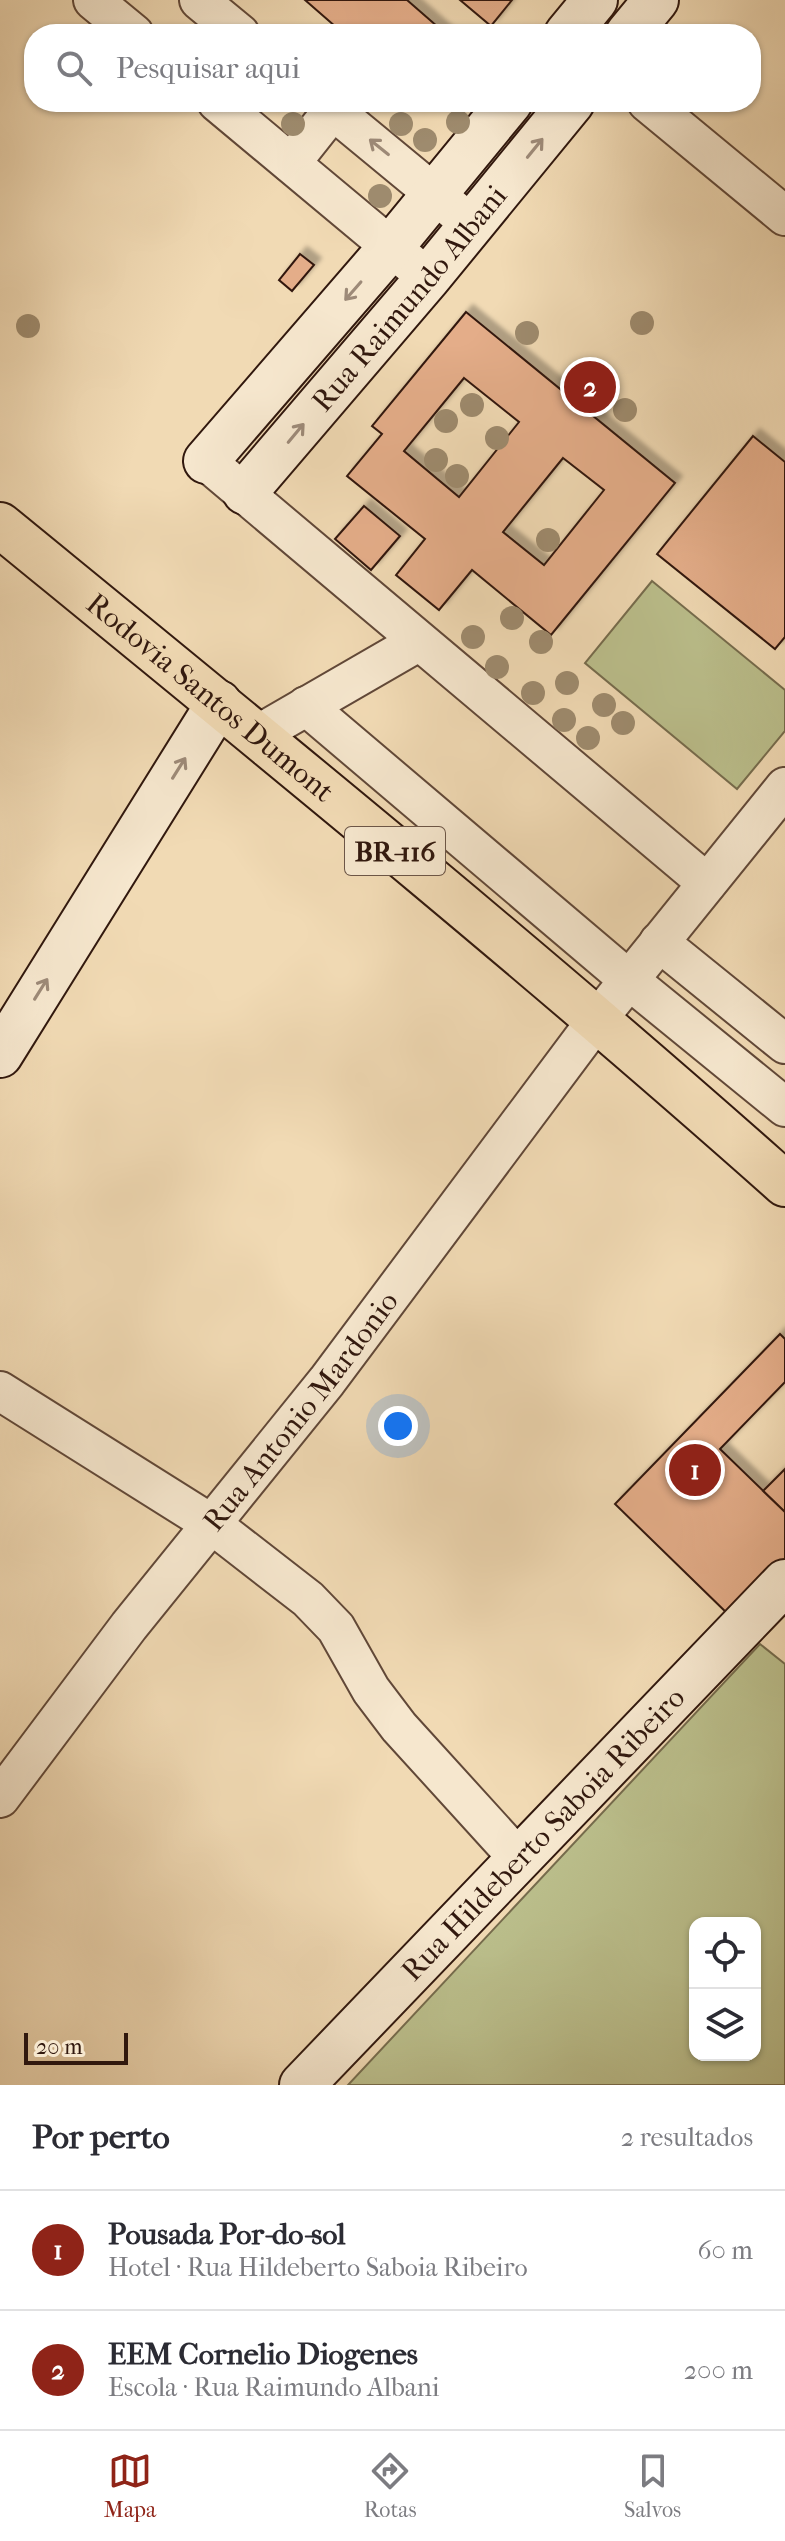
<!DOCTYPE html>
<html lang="pt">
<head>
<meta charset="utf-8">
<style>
	body { margin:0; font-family:"IM FELL French Canon",serif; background:#f2f2f3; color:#2b2b33 }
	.controls { position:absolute; right:24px; bottom:24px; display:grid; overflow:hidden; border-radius:16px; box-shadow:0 2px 6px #0004 }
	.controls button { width:72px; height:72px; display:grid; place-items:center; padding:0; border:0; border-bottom:2px solid #e1e1e2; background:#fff; color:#2b2b33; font:40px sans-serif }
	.scale { position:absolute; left:24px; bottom:20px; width:104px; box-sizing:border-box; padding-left:8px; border:4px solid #31180e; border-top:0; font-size:22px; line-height:28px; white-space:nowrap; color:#31180e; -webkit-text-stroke:6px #f6e7ce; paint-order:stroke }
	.you { position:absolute; left:398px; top:1426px; width:28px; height:28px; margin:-20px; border:6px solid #fff; border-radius:50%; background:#1a73e8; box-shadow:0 0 0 12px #1a73e833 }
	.badge { display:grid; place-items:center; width:52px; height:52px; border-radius:50%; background:#8f2418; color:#fff; font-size:26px; font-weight:700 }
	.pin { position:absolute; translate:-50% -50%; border:4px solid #fff; box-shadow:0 2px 8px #0006 }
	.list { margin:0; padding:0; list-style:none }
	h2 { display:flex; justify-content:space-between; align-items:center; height:104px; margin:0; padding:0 32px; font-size:34px }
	h2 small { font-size:26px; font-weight:400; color:#7c7c81 }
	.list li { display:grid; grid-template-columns:52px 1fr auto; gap:24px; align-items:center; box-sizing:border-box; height:120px; padding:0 32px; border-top:2px solid #e1e1e2 }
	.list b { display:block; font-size:30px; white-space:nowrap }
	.list p { margin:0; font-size:26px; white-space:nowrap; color:#7c7c81 }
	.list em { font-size:26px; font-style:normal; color:#7c7c81 }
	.icon { flex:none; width:44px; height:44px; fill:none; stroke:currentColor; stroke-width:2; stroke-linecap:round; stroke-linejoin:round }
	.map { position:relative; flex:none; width:785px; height:2085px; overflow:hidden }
	.search { position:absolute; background:#fff; box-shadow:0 2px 6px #0004; left:24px; right:24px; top:24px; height:88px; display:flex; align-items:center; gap:20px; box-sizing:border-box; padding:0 28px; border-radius:32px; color:#7c7c81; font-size:30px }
	.sheet { height:344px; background:#fff }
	nav { display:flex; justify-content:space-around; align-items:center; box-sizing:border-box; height:112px; border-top:2px solid #e1e1e2; background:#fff; font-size:22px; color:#7c7c81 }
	nav a { display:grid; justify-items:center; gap:4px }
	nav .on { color:#8f2418 }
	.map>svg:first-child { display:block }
</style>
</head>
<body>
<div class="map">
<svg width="785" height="2085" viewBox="0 0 785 2085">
	<defs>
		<filter id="shadow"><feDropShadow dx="7" dy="-7" stdDeviation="2" flood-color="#0004"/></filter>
	</defs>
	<rect width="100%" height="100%" fill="#f1dab4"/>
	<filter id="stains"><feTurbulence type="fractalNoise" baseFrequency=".0025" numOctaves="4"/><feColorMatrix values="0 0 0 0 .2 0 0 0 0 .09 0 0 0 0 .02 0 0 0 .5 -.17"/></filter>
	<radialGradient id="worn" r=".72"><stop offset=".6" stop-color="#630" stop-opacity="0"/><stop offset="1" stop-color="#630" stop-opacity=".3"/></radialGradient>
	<path fill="#bbbf8c" stroke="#766c4d" stroke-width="2" fill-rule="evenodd" d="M652 581 785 690V731L737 789 585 663Z
		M760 1644 785 1664V2085H348ZM695 1923H755V2055H695Z"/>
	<path fill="#e4ad89" stroke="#31180e" stroke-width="2" fill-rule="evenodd" filter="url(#shadow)" d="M305 0H407L446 34H344Z
		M460 0H512L491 26Z
		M300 254 314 265 292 291 279 280Z
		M466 312 675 483 551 635 472 570 439 610 396 575 425 539 347 476 382 434 372 426ZM464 378 519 422 459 497 404 451ZM563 458 604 490 544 565 503 532Z
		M753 436 785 462V637L775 649 657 554Z
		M364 506 400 536 371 570 335 539Z
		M780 1334 785 1339V1382L720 1449 785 1512V1562L731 1617 615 1504Z
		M785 1469V1512L763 1491Z"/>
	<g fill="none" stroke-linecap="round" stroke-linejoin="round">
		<g stroke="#614838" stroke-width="42">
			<g id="street">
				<path d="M93 0 134 34"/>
				<path d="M199 0 240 34"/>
				<path d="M217 102 428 278"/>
				<path d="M323 102 472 225"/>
				<path d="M647 102 785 216"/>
				<path d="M291 163 333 110"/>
				<path d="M206 461 707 883"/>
				<path d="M306 706 629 980 785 1107"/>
				<path d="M257 735 418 642"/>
				<path d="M659 942 785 1044"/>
				<path d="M0 1391 210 1523 308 1599 336 1628 371 1690 399 1727 519 1859"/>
				<path id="s1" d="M0 1798 129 1626 327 1381 596 1021 785 787"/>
			</g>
		</g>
		<g stroke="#31180e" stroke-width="48">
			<g id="secondary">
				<path d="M567 34 595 0"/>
				<path d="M628 34 656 0"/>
				<path d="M206 461 391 247 510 102"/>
				<path id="s2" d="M245 492 428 278 572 102"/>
				<path d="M0 1055 219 703"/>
				<path id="s3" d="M302 2085 785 1582"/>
			</g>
		</g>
		<g stroke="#31180e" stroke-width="48">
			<g id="highway">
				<path id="s4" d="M0 525C264 741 530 957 785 1184"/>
			</g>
		</g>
		<use href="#street" stroke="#f6e7ce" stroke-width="38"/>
		<use href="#secondary" stroke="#f6e7ce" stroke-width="44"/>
		<use href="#highway" stroke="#f1dab4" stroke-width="44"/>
	</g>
	<g fill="#9e8b6e">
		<circle cx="458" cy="122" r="12"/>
		<circle cx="293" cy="124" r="12"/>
		<circle cx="401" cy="124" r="12"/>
		<circle cx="425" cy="140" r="12"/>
		<circle cx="380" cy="196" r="12"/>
		<circle cx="642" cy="323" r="12"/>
		<circle cx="28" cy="326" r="12"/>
		<circle cx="527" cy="333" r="12"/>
		<circle cx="472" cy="405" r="12"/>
		<circle cx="625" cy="410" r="12"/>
		<circle cx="446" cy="421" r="12"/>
		<circle cx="497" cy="438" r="12"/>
		<circle cx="436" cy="460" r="12"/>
		<circle cx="457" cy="476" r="12"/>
		<circle cx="548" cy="540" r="12"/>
		<circle cx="512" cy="618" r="12"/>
		<circle cx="473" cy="637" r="12"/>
		<circle cx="541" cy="642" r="12"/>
		<circle cx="497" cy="667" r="12"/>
		<circle cx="567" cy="683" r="12"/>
		<circle cx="533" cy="693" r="12"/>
		<circle cx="604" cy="705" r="12"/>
		<circle cx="564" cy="720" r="12"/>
		<circle cx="623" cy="723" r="12"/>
		<circle cx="588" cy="738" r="12"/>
	</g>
	<defs><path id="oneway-shaft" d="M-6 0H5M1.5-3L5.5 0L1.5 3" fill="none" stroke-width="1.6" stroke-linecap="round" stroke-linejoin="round" transform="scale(2)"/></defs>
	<g stroke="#9d8a78">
		<use href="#oneway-shaft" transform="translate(379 147) rotate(-141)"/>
		<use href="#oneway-shaft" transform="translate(535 148) rotate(-51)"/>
		<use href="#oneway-shaft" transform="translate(353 291) rotate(131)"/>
		<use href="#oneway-shaft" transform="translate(296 433) rotate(-50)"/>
		<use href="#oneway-shaft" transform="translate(179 768) rotate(-58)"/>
		<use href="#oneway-shaft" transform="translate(41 989) rotate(-58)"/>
	</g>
	<g text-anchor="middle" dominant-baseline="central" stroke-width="7" stroke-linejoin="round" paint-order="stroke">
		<rect fill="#f6e7ce" stroke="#6c5648" stroke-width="2" x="345" y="827" width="100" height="48" rx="6"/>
		<g font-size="28" font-weight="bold" fill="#31180e">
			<text x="395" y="851">BR-116</text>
		</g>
		<g font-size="30" fill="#31180e" stroke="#f6e7ce">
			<text stroke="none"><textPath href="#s2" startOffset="254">Rua Raimundo Albani</textPath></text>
			<text stroke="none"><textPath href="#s4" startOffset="272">Rodovia Santos Dumont</textPath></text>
			<text stroke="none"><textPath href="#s1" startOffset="490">Rua Antonio Mardonio</textPath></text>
			<text stroke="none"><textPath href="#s3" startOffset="348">Rua Hildeberto Saboia Ribeiro</textPath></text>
		</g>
	</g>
	<rect width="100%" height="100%" filter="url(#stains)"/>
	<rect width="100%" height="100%" fill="url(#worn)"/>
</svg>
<div class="controls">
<button><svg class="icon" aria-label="locate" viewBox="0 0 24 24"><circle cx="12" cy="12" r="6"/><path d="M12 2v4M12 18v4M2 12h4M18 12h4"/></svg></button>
<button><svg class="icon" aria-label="layers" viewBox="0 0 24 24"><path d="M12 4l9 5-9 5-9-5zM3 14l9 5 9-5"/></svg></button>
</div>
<div class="scale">20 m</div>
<div class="you"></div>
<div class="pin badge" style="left:695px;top:1470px">1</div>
<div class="pin badge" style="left:590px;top:387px">2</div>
<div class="search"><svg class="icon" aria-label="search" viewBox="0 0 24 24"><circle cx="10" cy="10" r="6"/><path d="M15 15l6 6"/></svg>Pesquisar aqui</div>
</div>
<section class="sheet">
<h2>Por perto<small>2 resultados</small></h2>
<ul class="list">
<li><span class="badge">1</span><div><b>Pousada Por-do-sol</b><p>Hotel · Rua Hildeberto Saboia Ribeiro</p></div><em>60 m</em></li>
<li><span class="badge">2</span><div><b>EEM Cornelio Diogenes</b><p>Escola · Rua Raimundo Albani</p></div><em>200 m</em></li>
</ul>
</section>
<nav>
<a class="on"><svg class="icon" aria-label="map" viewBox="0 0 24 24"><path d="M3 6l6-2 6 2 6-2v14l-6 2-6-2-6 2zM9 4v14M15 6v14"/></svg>Mapa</a>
<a><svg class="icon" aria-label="directions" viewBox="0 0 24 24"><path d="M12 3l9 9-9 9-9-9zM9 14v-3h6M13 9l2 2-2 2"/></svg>Rotas</a>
<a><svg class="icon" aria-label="saved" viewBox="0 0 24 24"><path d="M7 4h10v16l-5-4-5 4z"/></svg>Salvos</a>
</nav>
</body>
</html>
